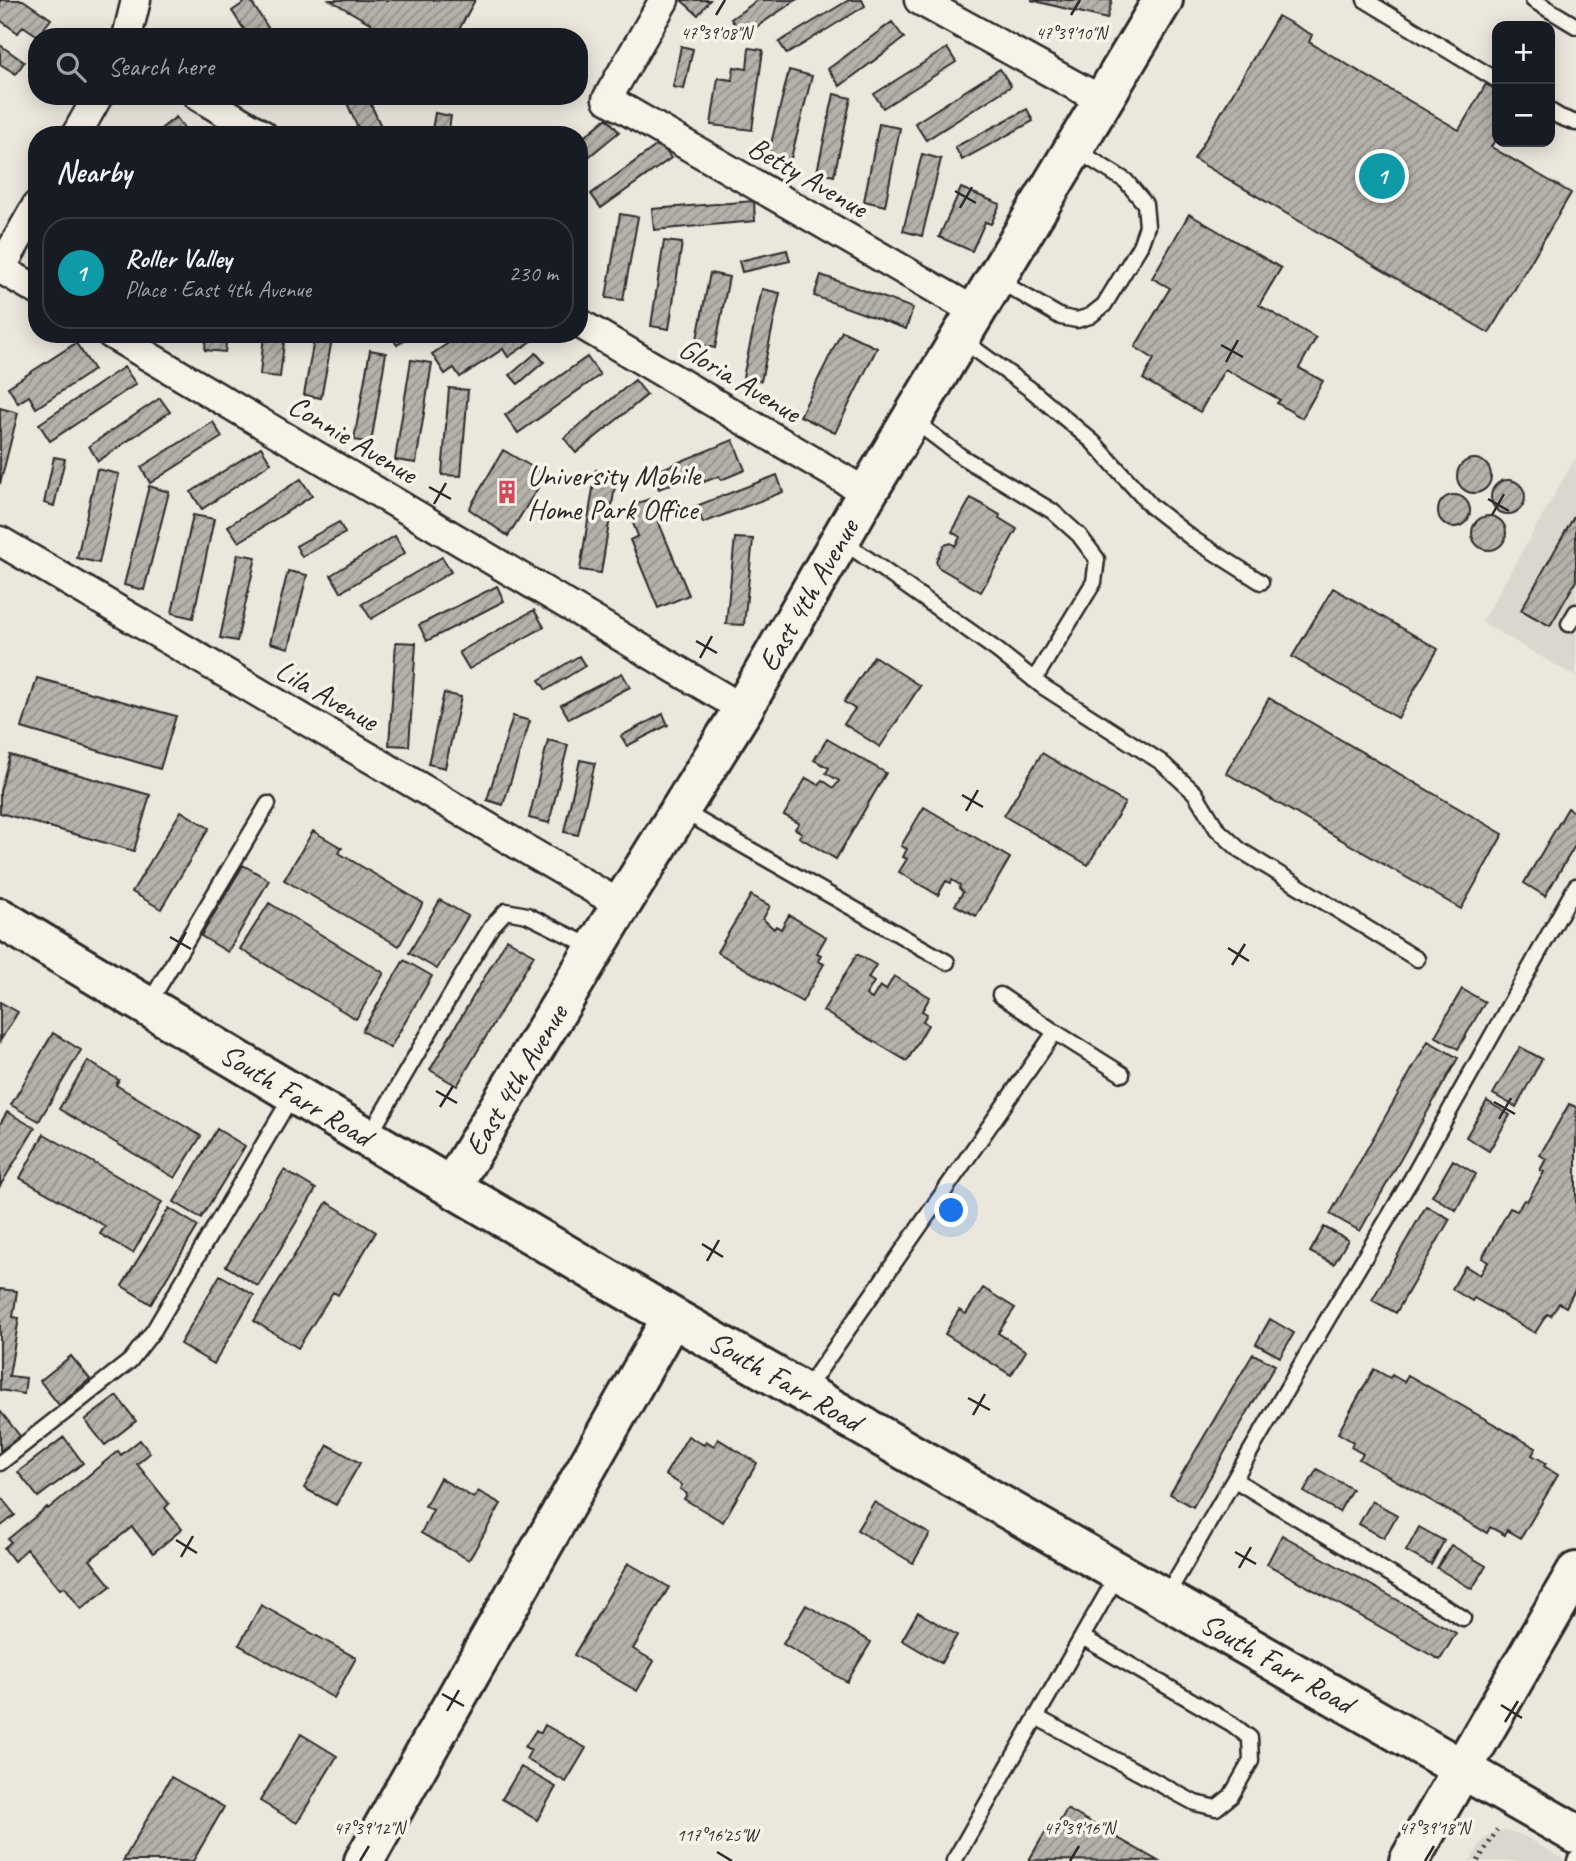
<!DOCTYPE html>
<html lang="en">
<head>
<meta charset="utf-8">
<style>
	body { margin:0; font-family:Caveat,sans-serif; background:#242831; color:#f1f3f6 }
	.controls { position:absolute; right:21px; top:21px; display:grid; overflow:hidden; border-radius:14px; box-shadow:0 4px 18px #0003 }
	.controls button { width:63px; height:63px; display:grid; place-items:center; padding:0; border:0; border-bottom:2px solid #363941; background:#171b24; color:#f1f3f6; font:35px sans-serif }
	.you { position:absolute; left:952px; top:1211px; width:24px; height:24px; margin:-18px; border:5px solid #fff; border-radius:50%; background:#1a73e8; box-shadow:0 0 0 10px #1a73e833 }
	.badge { display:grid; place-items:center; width:46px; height:46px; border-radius:50%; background:#d1495b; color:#fff; font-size:23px; font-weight:700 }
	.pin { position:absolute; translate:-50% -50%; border:4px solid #fff; box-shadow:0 2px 7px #0006 }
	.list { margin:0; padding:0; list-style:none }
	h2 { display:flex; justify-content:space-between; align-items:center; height:91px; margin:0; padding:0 28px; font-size:30px }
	h2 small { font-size:23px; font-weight:400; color:#9ea1a6 }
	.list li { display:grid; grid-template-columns:46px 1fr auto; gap:21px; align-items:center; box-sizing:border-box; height:112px; margin:0 14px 14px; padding:0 14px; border:2px solid #363941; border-radius:28px }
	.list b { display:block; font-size:26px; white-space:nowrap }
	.list p { margin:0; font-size:23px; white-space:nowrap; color:#9ea1a6 }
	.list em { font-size:23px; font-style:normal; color:#9ea1a6 }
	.icon { flex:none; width:38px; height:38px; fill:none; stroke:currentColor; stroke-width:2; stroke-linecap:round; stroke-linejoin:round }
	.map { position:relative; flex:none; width:1576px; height:1861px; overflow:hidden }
	.search { position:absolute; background:#171b24; box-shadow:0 4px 18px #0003; left:28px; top:28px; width:560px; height:77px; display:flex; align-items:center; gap:18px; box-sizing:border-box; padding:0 24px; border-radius:28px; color:#9ea1a6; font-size:26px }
	.panel { position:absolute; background:#171b24; box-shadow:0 4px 18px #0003; left:28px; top:126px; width:560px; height:217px; border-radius:28px }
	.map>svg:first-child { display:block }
</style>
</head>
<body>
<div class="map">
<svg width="1576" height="1861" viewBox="0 0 1576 1861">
	<defs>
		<pattern id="building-hatch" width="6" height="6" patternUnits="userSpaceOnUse" patternTransform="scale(1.75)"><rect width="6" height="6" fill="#b5b2ab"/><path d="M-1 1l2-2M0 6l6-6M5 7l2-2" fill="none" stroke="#93918b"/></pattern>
	</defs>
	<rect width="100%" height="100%" fill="#ebe7dd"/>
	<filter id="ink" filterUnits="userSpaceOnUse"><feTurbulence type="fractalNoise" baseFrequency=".0143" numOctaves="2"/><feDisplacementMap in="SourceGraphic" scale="14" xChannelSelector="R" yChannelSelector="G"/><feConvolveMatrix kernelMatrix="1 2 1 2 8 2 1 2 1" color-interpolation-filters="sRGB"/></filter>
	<g filter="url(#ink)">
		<path fill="#dbd7ce" d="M1576 457V677L1482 622Z
			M1505 1830 1522 1835 1567 1861H1470L1483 1840 1496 1832Z"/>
		<path fill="url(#building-hatch)" stroke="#2b2b2b" stroke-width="2" d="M0 0H23L51 19 38 36 23 26 18 33 0 20Z
			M248 0H250L274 37H249L232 11Z
			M330 0H475L455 37H394Z
			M681 0H710L698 15Z
			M758 0H796L743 36 731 19Z
			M849 0H862L865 6 787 54 779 42Z
			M1031 0H1112L1107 19Z
			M1278 16 1312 35 1309 42 1459 130 1486 84 1497 90V137L1491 147 1571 193 1489 333 1194 159Z
			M892 22 904 38 840 86 828 69Z
			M0 45 24 62 16 74 0 64Z
			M681 46 693 49 684 89 673 87Z
			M749 48 763 50 752 130 711 125 718 78 732 80 734 67 747 69Z
			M947 48 956 62 883 108 874 94Z
			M1000 69 1011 86 926 140 915 123Z
			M789 70 812 76 790 162 768 156Z
			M834 94 851 98 834 176 817 172Z
			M344 96H367L385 135H361Z
			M1027 109 1033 121 962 160 955 147Z
			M435 113 451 116 448 135H431Z
			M176 117 187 132 183 135H153Z
			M607 118 619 132 579 165V141Z
			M879 124 900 128 885 206 864 201Z
			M660 143 671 158 601 208 591 194Z
			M922 154 941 159 922 236 903 231Z
			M961 188 1000 204 991 224 985 222 972 251 939 237Z
			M754 201 755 221 654 230 652 209Z
			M620 214 638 217 623 300 606 298Z
			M1189 214 1281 268 1259 305 1316 338 1299 368 1323 381 1302 418 1277 403 1280 400 1225 369 1200 412 1143 379 1154 359 1135 347 1170 288 1152 278Z
			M664 241 682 243 669 329 651 326Z
			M787 250 790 261 742 272 739 261Z
			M710 273 729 277 715 348 696 344Z
			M821 275 913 308 906 329 814 296Z
			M762 289 780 293 761 381 743 377Z
			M842 331 877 348 835 433 800 416Z
			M206 334H227L225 352 205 350Z
			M264 334H285L280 377 260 375Z
			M315 334H333L321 398 304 395Z
			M390 334H413L397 345Z
			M462 334H536L538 337 508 357 503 349 460 377 454 368 445 374 432 354Z
			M76 343 94 370 36 408 29 396 18 403 8 387Z
			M370 350 386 353 371 443 354 440Z
			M536 353 544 362 518 384 510 375Z
			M587 357 600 375 518 433 505 415Z
			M411 360 432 363 416 463 395 460Z
			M124 367 136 384 50 441 39 424Z
			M635 380 647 395 576 453 564 438Z
			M449 388 468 390 461 476 442 475Z
			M160 398 170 412 98 461 89 446Z
			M0 408 18 413 0 484Z
			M213 422 222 437 150 483 141 467Z
			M733 440 745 470 721 480 719 476 704 482 700 472 659 489 652 473Z
			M261 447 271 463 202 509 191 492Z
			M503 450 546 475 508 536 469 509Z
			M54 457 65 459 54 506 44 503Z
			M1457 476a17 17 0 1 1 34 0a17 17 0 1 1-34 0Z
			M97 469 119 474 99 563 77 558Z
			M596 470 617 474 601 573 580 570Z
			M777 475 783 492 703 523 696 506Z
			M301 479 312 496 239 542 228 526Z
			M1491 497a17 17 0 1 1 34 0a17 17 0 1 1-34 0Z
			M149 486 169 492 144 590 124 585Z
			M1438 511a16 16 0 1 1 32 0a16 16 0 1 1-32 0Z
			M971 498 1000 515 999 518 1017 529 981 592 938 567 936 561 944 545 951 543 955 546 960 537 952 532Z
			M649 499 689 595 658 608 630 540 638 536 627 508Z
			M1576 513V581L1550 626 1521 610Z
			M193 515 214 519 193 618 172 613Z
			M1472 533a17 17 0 1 1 34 0a17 17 0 1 1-34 0Z
			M339 522 345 533 302 557 296 546Z
			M395 536 405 553 341 592 331 575Z
			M735 538 753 539 744 625 726 624Z
			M238 554 256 557 237 641 220 638Z
			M442 557 451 572 371 619 362 604Z
			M288 571 307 575 289 648 270 643Z
			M497 586 504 601 427 641 419 625Z
			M1333 588 1438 649 1398 718 1292 657Z
			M534 610 544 627 469 669 459 652Z
			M396 642 416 643 409 746 389 745Z
			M579 656 585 666 546 690 539 680Z
			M874 656 920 686 880 747 844 724 855 709 844 702Z
			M622 673 630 687 569 719 561 705Z
			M37 678 176 716 160 769 22 728Z
			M444 693 461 697 445 768 428 764Z
			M1269 698 1503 834 1461 909 1226 773Z
			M663 714 668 725 627 746 621 736Z
			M513 716 530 721 503 805 487 800Z
			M827 739 886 773 836 859 799 837 802 833 795 829 799 823 784 815 806 778 819 785 822 780 834 788 839 781 826 773 829 768 814 760Z
			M548 740 568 745 549 823 529 818Z
			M1042 753 1125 803 1088 865 1004 816Z
			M10 755 150 795 134 851 0 813V791Z
			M580 760 595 763 578 835 564 832Z
			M924 807 1010 858 976 916 955 905 963 892 959 888 960 885 952 880 951 883 946 881 938 895 899 872 907 859 903 857 907 849 901 846Z
			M1568 808 1576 813V844L1545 896 1524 883Z
			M181 811 209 828 161 909 132 892Z
			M313 831 342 848 339 853 423 903 399 946 284 880Z
			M243 865 269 880 228 952 201 936Z
			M751 895 770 906 763 919 774 929 776 926 781 929 789 915 826 937 817 953 821 955 818 961 824 964 802 1002 717 952Z
			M440 900 468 916 437 969 409 953Z
			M269 903 384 973 356 1019 240 949Z
			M507 939 534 955 457 1086 430 1070Z
			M857 954 876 965 868 978 874 982 866 995 872 999 880 986 886 990 894 976 930 997 922 1011 927 1014 923 1021 928 1025 907 1061 823 1011Z
			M404 960 432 976 390 1048 362 1031Z
			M1462 989 1485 1002 1458 1049 1435 1036Z
			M0 1002 18 1012 0 1041Z
			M53 1033 81 1050 39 1121 11 1105Z
			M1428 1041 1458 1058 1360 1231 1330 1214Z
			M1520 1047 1542 1059 1516 1107 1493 1094Z
			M88 1061 119 1080 116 1085 201 1136 175 1178 59 1109Z
			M1487 1101 1510 1115 1489 1151 1466 1137Z
			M1569 1104 1576 1107V1288L1566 1307 1559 1303 1551 1316 1547 1314 1535 1333 1474 1298 1472 1301 1452 1289 1465 1266 1480 1275 1488 1262 1482 1258 1510 1208 1517 1211 1524 1200 1527 1201 1544 1172 1540 1170 1546 1159 1540 1155Z
			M7 1112 35 1128 0 1186V1124Z
			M217 1129 245 1146 201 1218 174 1202Z
			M44 1134 162 1202 133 1253 100 1234 105 1226 20 1178Z
			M1453 1160 1476 1174 1456 1210 1432 1196Z
			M284 1170 316 1189 258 1286 226 1266Z
			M327 1202 376 1232 338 1295 333 1292 298 1348 254 1321Z
			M1426 1206 1450 1219 1396 1313 1372 1300Z
			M169 1208 198 1226 151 1304 122 1286Z
			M1324 1227 1348 1240 1334 1264 1310 1252Z
			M220 1275 254 1295 214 1364 180 1344Z
			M983 1288 1015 1308 998 1333 1026 1351 1011 1375 945 1334 959 1310 966 1314Z
			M0 1289 17 1291 13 1317 19 1318 9 1376 26 1378 24 1394 0 1390Z
			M1270 1319 1294 1333 1280 1357 1256 1344Z
			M1253 1354 1275 1365 1193 1507 1170 1494Z
			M71 1356 90 1379 59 1405 40 1381Z
			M1374 1369 1390 1378 1392 1375 1404 1382 1408 1375 1536 1448 1532 1455 1546 1463 1544 1466 1558 1475 1521 1538 1507 1530 1505 1535 1490 1527 1487 1533 1359 1459 1363 1454 1351 1447 1353 1442 1338 1433Z
			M117 1396 136 1421 105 1445 85 1420Z
			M1 1412 20 1436 0 1451V1413Z
			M688 1436 704 1445 706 1441 714 1446 718 1439 757 1463 723 1522 684 1499 687 1494 680 1489 682 1485 665 1475Z
			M64 1437 83 1463 38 1497 18 1472Z
			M140 1440 150 1453 137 1464 169 1504 165 1508 182 1529 153 1553 132 1527 90 1560 111 1586 81 1609 65 1587 60 1589 27 1549 14 1561 4 1548 11 1542 8 1539 47 1507 48 1509 118 1451 121 1455Z
			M328 1445 360 1463 336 1505 304 1488Z
			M1317 1469 1352 1489 1339 1512 1304 1492Z
			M440 1478 474 1498 478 1491 501 1504 469 1560 421 1533 433 1510 425 1506Z
			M0 1496 15 1515 0 1527Z
			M1372 1501 1397 1515 1384 1538 1359 1524Z
			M874 1502 930 1534 913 1563 857 1530Z
			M1419 1527 1444 1541 1431 1565 1406 1551Z
			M1282 1535 1456 1633 1440 1660 1267 1564Z
			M1451 1545 1486 1566 1472 1589 1437 1568Z
			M628 1563 669 1587 633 1649 654 1661 637 1691 574 1655Z
			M261 1605 356 1658 334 1698 239 1645Z
			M806 1605 871 1642 847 1682 783 1644Z
			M918 1612 957 1635 941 1663 902 1640Z
			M545 1725 586 1748 566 1782 526 1759 531 1750 525 1747 536 1730 541 1733Z
			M301 1734 337 1756 297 1823 260 1801Z
			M521 1767 556 1787 537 1820 502 1799Z
			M171 1777 224 1807 193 1861H123Z
			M1067 1809 1158 1861 1029 1860 1050 1824 1056 1828Z"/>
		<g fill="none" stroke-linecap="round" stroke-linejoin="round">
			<g stroke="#2b2b2b" stroke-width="19">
				<path id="lane" d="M1365 0 1497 80
					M1533 0 1576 26
					M1550 111 1560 117 1576 123
					M996 279 1061 317 1077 320 1090 316 1104 305 1140 246 1147 226 1145 204 1126 181 1075 149
					M961 339 1030 389 1093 442 1151 506 1193 539 1261 582
					M913 420 962 457 1052 511 1079 535 1097 559 1094 582 1034 680
					M841 540 998 651 1042 686 1161 762 1195 793 1217 829 1240 850 1417 959
					M1569 624 1576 612
					M681 810 947 962
					M1000 995 1055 1032
					M148 1005 268 804
					M368 1138 473 957 492 926 506 911 527 915 594 948
					M805 1391 1055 1032 1122 1074
					M0 1463 130 1361 154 1330 293 1094
					M1235 1480 1463 1618
					M1165 1598 1327 1320 1412 1178 1576 886
					M1036 1717 1195 1803 1216 1808 1231 1796 1251 1761 1250 1738 1232 1724 1082 1637
					M954 1861 1118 1574
					M1575 1861 1576 1859"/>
			</g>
			<g stroke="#2b2b2b" stroke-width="33">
				<path id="street" d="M664 0 607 99 976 312
					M919 0 1103 101
					M127 37 136 0
					M198 96 263 135
					M76 135 98 96
					M1 269 37 290
					M0 270 37 205
					M579 323 867 493
					M111 334 743 709
					M0 541 621 905"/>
			</g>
			<g stroke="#2b2b2b" stroke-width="44">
				<path id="secondary" d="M0 918 368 1138 672 1317 1576 1834
					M451 1187 621 905 743 709 867 493 1163 0
					M364 1861 672 1317"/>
			</g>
			<g stroke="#2b2b2b" stroke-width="44">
				<path id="primary" d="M1409 1861 1576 1572"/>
			</g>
			<path stroke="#2b2b2b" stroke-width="4.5" stroke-dasharray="2 5" stroke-linecap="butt" d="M1478 1861 1497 1830"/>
			<use href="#lane" stroke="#f7f3e8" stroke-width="14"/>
			<use href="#street" stroke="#f7f3e8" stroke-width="28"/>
			<use href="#secondary" stroke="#f7f3e8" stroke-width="38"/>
			<use href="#primary" stroke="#f7f3e8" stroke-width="38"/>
		</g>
	</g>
	<path fill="none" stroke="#2b2b2b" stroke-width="2.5" d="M716 15 725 0M1071 15 1080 0M955 191 976 203M960 208 972 187M1221 345 1243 357M1226 362 1238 340M429 487 451 499M1488 499 1509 511M434 504 446 483M1492 515 1504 494M696 641 717 653M700 658 712 636M962 795 983 807M966 811 978 790M170 937 191 949M1228 948 1249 961M174 954 186 932M1232 965 1245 944M436 1091 457 1103M1494 1102 1515 1114M440 1107 453 1086M1499 1119 1511 1098M702 1244 723 1257M707 1261 719 1240M968 1398 990 1410M973 1415 985 1394M176 1540 197 1553M1235 1552 1256 1564M181 1557 193 1536M1239 1568 1251 1547M442 1694 464 1706M1501 1705 1522 1718M447 1711 459 1690M1505 1722 1518 1701M717 1852 732 1861M360 1861 369 1846M1070 1861 1079 1846M1425 1861 1434 1846"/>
	<defs>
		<g id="building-bare" transform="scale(1.89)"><path d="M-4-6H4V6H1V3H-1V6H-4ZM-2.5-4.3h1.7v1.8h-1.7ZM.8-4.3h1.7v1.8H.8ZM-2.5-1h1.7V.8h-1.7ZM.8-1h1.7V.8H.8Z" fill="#d1495b" stroke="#f7f3e8" stroke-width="2.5" paint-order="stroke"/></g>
	</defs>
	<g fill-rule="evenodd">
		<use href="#building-bare" x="507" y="492"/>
	</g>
	<g text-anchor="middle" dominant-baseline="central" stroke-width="7" stroke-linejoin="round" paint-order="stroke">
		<g font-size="30" fill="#2b2b2b" stroke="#f7f3e8">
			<text transform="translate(808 177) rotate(30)">Betty Avenue</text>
			<text transform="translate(740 380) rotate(31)">Gloria Avenue</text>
			<text transform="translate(353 439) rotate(31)">Connie Avenue</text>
			<text transform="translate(808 595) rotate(-60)">East 4th Avenue</text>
			<text transform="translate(327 695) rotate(30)">Lila Avenue</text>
			<text transform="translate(516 1080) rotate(-59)">East 4th Avenue</text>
			<text transform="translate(296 1095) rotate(31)">South Farr Road</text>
			<text transform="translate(785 1381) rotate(30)">South Farr Road</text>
			<text transform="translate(1277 1663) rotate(30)">South Farr Road</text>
		</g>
		<g font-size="30" fill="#2b2b2b" stroke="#f7f3e8" text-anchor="start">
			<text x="527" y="475">University Mobile<tspan x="527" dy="34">Home Park Office</tspan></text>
		</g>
	</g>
	<g font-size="18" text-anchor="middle" fill="#2b2b2b" stroke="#f7f3e8" stroke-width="7" stroke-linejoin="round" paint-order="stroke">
		<text x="716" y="39">47°39'08"N</text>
		<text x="1071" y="39">47°39'10"N</text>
		<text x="369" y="1834">47°39'12"N</text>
		<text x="1079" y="1834">47°39'16"N</text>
		<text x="1434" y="1834">47°39'18"N</text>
		<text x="717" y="1841">117°16'25"W</text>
	</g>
</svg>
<div class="controls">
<button>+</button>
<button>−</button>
</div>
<div class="you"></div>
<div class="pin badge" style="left:1382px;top:176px;background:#0f9aa8">1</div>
<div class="search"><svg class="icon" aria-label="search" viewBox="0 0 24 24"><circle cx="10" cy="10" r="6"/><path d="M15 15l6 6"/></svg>Search here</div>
<section class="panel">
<h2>Nearby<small></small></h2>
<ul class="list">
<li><span class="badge" style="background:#0f9aa8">1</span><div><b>Roller Valley</b><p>Place · East 4th Avenue</p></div><em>230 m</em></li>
</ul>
</section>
</div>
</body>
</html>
